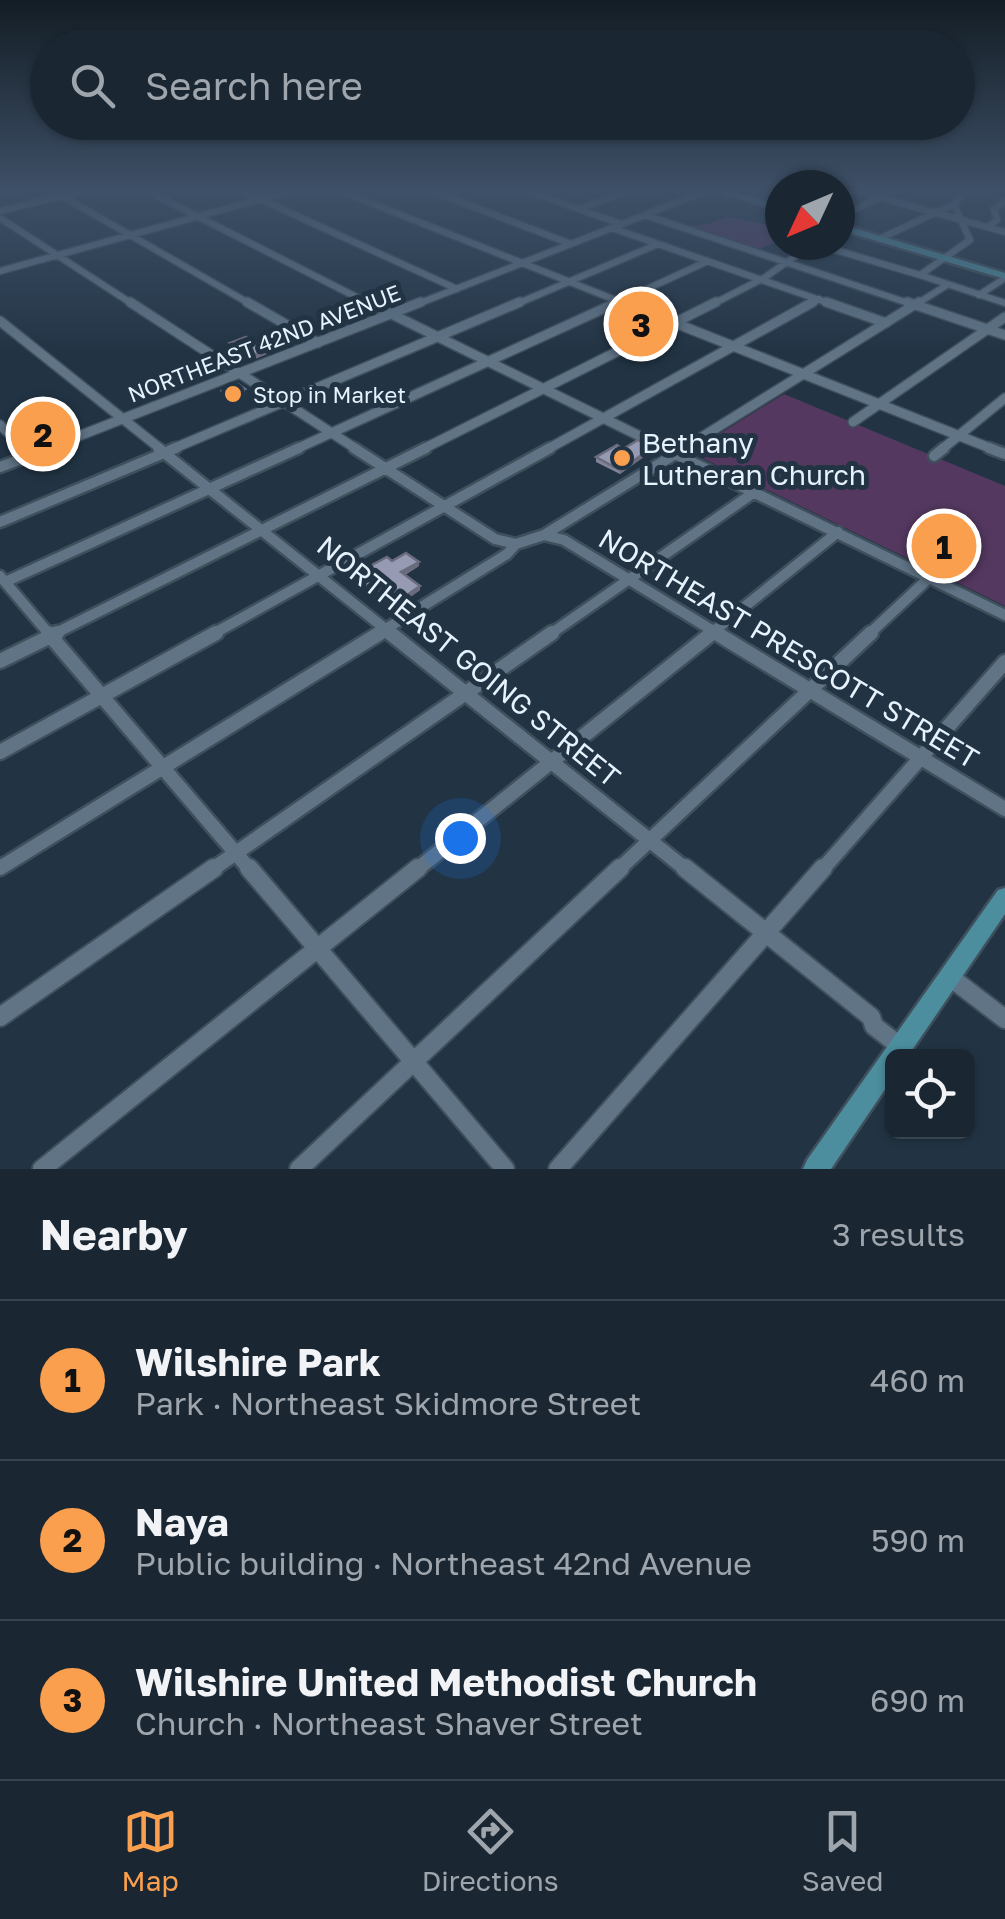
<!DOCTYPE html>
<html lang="en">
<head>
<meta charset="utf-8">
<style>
	body { margin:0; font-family:"Golos Text",sans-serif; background:#27333f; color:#f1f3f6 }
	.controls { position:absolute; right:30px; bottom:30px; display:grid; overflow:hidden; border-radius:15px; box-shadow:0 2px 8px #0004 }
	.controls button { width:90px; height:90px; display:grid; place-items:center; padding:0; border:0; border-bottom:2px solid #38444e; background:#1a2733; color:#f1f3f6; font:50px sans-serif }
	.compass { position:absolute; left:765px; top:170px; width:90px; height:90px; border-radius:50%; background:#1a2733; box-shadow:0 2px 8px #0004; rotate:226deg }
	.you { position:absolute; left:460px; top:838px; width:35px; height:35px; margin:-25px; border:8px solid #fff; border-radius:50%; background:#1a73e8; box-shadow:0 0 0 15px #1a73e833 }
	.badge { display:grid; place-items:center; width:65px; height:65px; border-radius:50%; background:#fa9f4e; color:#111; font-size:32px; font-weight:700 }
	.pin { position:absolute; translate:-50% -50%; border:5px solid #fff; box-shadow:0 2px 10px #0006 }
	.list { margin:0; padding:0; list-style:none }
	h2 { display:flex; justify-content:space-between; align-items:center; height:130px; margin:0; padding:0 40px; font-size:42px }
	h2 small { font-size:32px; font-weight:400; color:#9fa5ac }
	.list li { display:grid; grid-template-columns:65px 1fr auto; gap:30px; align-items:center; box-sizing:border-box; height:160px; padding:0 40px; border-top:2px solid #38444e }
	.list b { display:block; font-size:38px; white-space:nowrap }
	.list p { margin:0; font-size:32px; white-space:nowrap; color:#9fa5ac }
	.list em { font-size:32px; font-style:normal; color:#9fa5ac }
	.icon { flex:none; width:55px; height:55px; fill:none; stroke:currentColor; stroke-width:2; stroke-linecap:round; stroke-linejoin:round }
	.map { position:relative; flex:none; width:1005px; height:1169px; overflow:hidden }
	.search { position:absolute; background:#1a2733; box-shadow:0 2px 8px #0004; left:30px; right:30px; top:30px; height:110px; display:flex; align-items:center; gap:25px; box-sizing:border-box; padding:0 35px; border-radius:55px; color:#9fa5ac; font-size:38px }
	.sheet { height:610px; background:#1a2733 }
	nav { display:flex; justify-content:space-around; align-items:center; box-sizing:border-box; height:140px; border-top:2px solid #38444e; background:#1a2733; font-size:28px; color:#9fa5ac }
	nav a { display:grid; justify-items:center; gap:5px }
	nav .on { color:#fa9f4e }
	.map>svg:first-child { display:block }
</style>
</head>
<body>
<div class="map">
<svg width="1005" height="1169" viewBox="0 0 1005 1169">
	<rect width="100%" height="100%" fill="#223444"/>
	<path fill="#543860" d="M727 216 767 225 780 221V240L759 249 688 226 709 224Z
		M784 394 1005 486V606L690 452Z"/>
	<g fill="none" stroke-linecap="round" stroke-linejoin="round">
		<g stroke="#3f4f5c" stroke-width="9">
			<path id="minor-far4" d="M50 189 252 305
				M144 189 372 305
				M238 189 457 289
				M336 189 628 305
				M427 189 571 244
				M522 189 621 224
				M850 189 1005 232
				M727 194 743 189
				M954 204 970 240 920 275 1005 303
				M954 204 968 189
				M579 209 634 189
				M0 211 90 189
				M645 215 914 305
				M840 216 898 189
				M0 218 134 305
				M988 227 997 220 994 209 1005 201
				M612 228 834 305
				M879 239 954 204
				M819 245 920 275
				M0 271 297 189
				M979 295 1005 278
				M415 305 711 189
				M514 305 658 244
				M612 305 708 261
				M711 305 764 278 811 245
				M809 305 819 299
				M915 305 947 285"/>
		</g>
		<g stroke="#3f4f5c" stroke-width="12">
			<path id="minor-far3" d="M130 302 358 450
				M247 302 318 343
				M367 302 668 450
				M622 302 995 450
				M826 302 886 323
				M907 302 1005 335
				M0 321 162 450
				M853 422 1005 317
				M0 425 27 450
				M43 450 421 302
				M170 450 520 302
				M294 450 618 302
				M421 450 716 302
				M546 450 813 302
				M681 450 919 302
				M941 450 1005 398"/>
		</g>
		<g stroke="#3f4f5c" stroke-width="15">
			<path id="minor-far2" d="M24 448 32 455
				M158 448 393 635
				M354 448 495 539 516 544
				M663 448 1005 615
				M989 448 1005 454
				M934 456 944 448
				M0 467 50 448
				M0 522 176 448
				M544 535 564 540 720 635
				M0 576 50 635
				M5 582 299 448
				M52 635 426 448
				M211 635 550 448
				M376 635 507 554 516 544 544 535 685 448
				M549 635 756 491
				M709 635 838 532
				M868 635 930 577"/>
		</g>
		<g stroke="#3f4f5c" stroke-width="19">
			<path id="minor-far1" d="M48 633 251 871
				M390 633 688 871
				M716 633 1005 809
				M0 661 57 633
				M0 752 216 633
				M0 868 380 633
				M210 871 552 633
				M415 871 712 633
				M617 871 871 633
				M821 871 1005 662"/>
		</g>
		<g stroke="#3f4f5c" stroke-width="22">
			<path id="minor" d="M249 868 505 1169
				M685 868 871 1017 874 1026 901 1047
				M950 977 1005 1019
				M0 1017 214 868
				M42 1169 418 868
				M299 1169 620 868
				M558 1169 823 868"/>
		</g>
		<g stroke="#3f4f5c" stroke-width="5">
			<path id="major" d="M708 189H722L780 206V211Z
				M840 224 1005 273V279L840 230Z
				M1005 888V914L908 1056H892V1079L831 1169H803L807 1160 998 890Z"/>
		</g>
		<use href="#minor-far4" stroke="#607486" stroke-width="6"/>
		<use href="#minor-far3" stroke="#607486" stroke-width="9"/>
		<use href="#minor-far2" stroke="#607486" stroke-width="10"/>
		<use href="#minor-far1" stroke="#607486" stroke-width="14"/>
		<use href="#minor" stroke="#607486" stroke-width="18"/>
		<use href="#major" fill="#4c8e9e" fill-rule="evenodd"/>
	</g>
	<path fill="#82849a" d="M628 319 652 325 644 329 628 322Z
		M230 343 266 350 267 354 252 360 231 347Z
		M653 447 652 451 620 474 596 462V457L623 449Z
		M419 566 405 575 420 590 394 609 376 590 372 593 349 575 348 571 368 567Z"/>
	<path fill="#6a6c7d" d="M266 350 267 354 252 360 251 356Z
		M245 389V393L230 400 229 396Z
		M653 447 652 451 620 474V470Z
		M419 562V566L402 576 401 572Z
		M420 586V590L394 609V604Z"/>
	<path fill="#979ab3" stroke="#6a6c7d" stroke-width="2.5" d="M639 313 653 321 644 325 628 319Z
		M246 337 266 350 251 356 230 343Z
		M238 384 245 389 229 396 222 391Z
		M638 440 653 447 620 470 596 457 617 445 623 449Z
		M406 553 419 562 401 572 420 586 394 604 376 586 371 588 348 571 362 563 368 567 387 557 392 561Z"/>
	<linearGradient id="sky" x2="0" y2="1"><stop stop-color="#131d25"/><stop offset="0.54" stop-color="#3e5067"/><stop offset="1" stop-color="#3e5067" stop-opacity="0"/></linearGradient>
	<rect width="1005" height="353" fill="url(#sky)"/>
	<g fill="#fa9f4e" stroke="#223444" stroke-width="4">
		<circle cx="233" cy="394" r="10"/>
		<circle cx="622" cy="458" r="10"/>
	</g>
	<g text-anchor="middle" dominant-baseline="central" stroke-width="10" stroke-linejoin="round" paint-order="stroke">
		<g font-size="22" fill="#e6f2fc" stroke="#223444">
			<text transform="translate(264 343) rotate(-21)">NORTHEAST 42ND AVENUE</text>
		</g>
		<g font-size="22" fill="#e6f2fc" stroke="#223444" text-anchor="start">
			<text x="253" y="394">Stop in Market</text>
		</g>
		<g font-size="28" fill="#e6f2fc" stroke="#223444" text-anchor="start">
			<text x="642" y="442">Bethany<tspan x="642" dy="32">Lutheran Church</tspan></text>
		</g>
		<g font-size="28" fill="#e6f2fc" stroke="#223444">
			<text transform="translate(789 648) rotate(31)">NORTHEAST PRESCOTT STREET</text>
			<text transform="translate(469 661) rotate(39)">NORTHEAST GOING STREET</text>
		</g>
	</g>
</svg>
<div class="controls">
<button><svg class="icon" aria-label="locate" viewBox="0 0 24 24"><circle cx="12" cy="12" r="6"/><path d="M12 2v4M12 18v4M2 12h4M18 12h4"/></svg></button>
</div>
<svg class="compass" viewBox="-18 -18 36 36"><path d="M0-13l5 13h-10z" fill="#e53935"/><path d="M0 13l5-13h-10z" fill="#9fa5ac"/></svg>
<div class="you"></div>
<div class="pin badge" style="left:944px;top:546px">1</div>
<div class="pin badge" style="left:43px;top:434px">2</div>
<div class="pin badge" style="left:641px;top:324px">3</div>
<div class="search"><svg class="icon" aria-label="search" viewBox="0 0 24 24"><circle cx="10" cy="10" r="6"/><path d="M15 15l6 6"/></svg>Search here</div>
</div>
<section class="sheet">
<h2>Nearby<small>3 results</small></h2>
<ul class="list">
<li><span class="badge">1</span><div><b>Wilshire Park</b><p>Park · Northeast Skidmore Street</p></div><em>460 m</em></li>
<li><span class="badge">2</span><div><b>Naya</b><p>Public building · Northeast 42nd Avenue</p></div><em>590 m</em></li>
<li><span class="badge">3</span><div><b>Wilshire United Methodist Church</b><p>Church · Northeast Shaver Street</p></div><em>690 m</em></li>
</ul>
</section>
<nav>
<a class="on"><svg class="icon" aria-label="map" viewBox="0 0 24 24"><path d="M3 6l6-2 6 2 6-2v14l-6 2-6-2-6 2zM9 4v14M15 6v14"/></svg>Map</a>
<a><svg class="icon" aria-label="directions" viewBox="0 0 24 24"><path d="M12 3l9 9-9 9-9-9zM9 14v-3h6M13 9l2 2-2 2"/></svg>Directions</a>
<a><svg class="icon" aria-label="saved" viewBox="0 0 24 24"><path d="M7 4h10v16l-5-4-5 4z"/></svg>Saved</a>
</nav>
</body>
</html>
